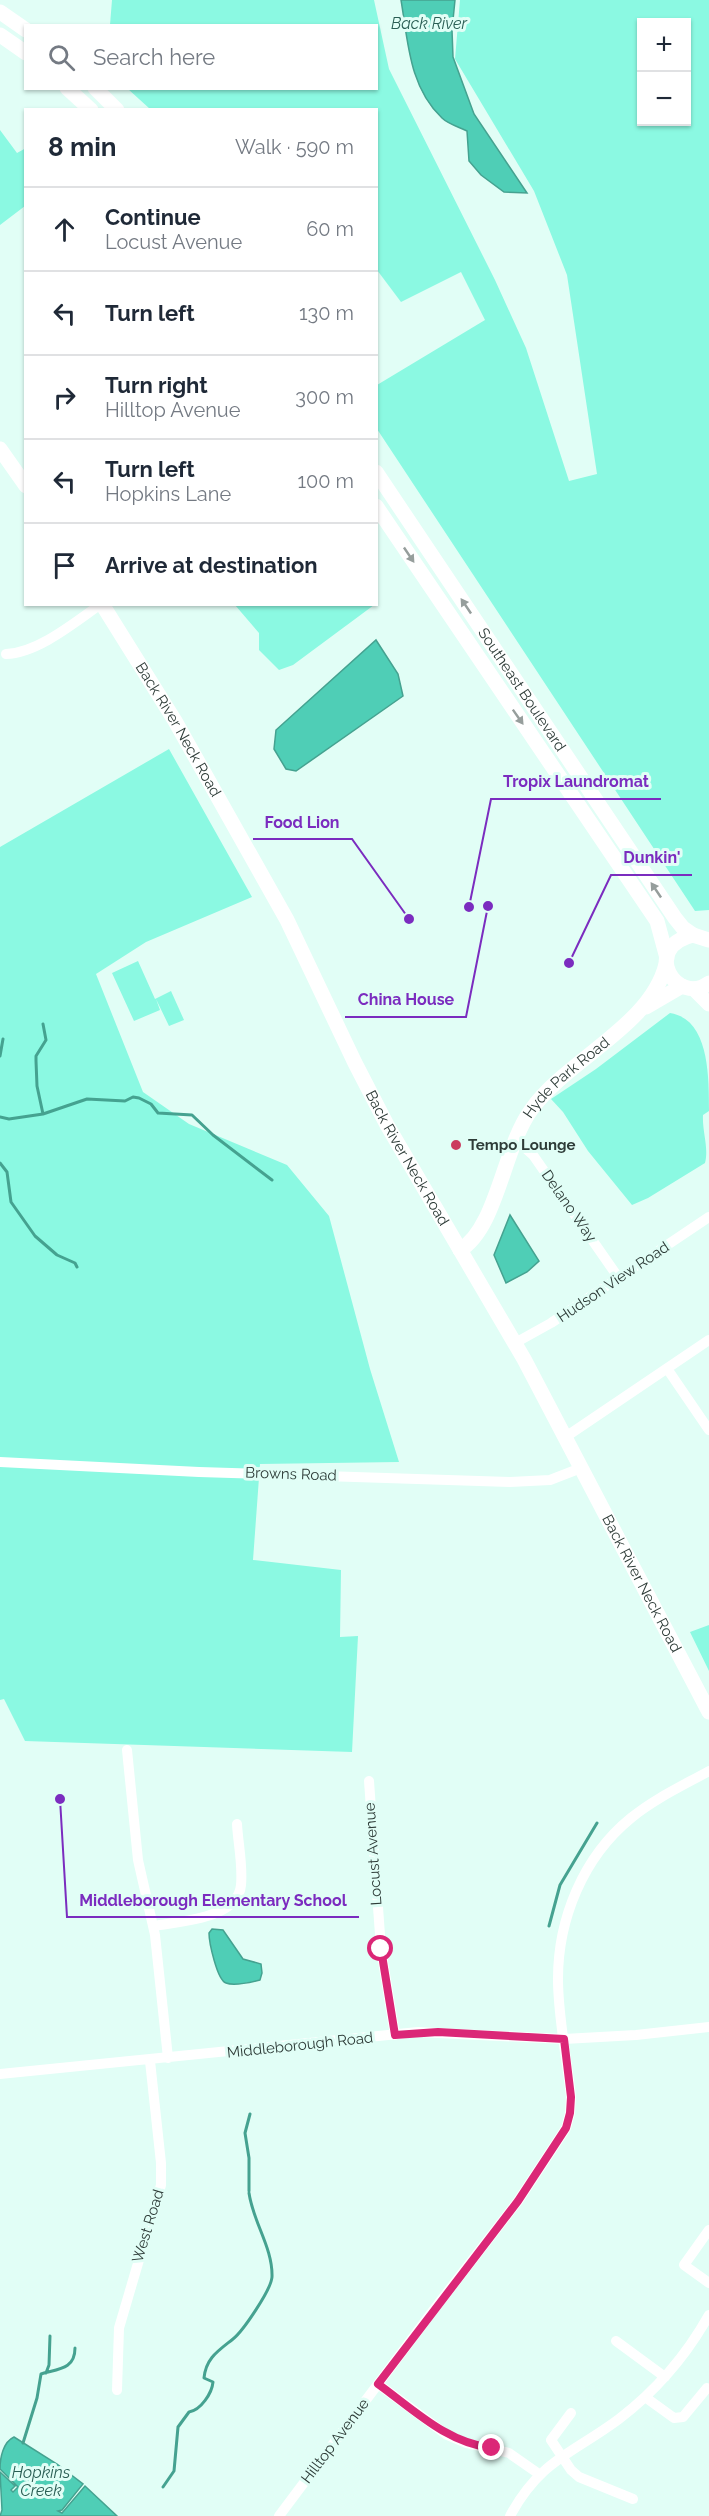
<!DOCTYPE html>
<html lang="en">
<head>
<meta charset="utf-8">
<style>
	body { margin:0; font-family:Raleway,sans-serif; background:#f2f2f3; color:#1f2937 }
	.controls { position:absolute; right:18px; top:18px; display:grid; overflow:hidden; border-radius:0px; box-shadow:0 2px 4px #0004 }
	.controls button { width:54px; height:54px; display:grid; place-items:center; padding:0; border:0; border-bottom:2px solid #e0e1e3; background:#fff; color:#1f2937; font:30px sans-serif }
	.stop { position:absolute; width:18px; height:18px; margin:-14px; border:4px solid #db2777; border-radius:50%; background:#fff }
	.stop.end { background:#db2777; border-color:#fff; box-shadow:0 2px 6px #0008 }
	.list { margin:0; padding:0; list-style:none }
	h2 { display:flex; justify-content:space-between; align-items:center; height:78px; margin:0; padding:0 24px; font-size:26px }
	h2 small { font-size:20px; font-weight:400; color:#747a83 }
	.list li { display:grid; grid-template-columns:39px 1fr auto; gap:18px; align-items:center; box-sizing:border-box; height:84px; padding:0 24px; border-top:2px solid #e0e1e3 }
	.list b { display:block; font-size:22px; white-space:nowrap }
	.list p { margin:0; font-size:20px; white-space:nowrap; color:#747a83 }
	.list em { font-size:20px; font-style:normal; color:#747a83 }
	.icon { flex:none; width:33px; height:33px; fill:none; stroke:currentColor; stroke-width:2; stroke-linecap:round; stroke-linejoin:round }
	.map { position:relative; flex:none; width:709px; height:2516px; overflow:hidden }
	.search { position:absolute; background:#fff; box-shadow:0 2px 4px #0004; left:24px; top:24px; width:354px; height:66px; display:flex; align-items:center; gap:15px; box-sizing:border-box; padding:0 21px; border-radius:0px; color:#747a83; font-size:22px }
	.panel { position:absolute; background:#fff; box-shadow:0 2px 4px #0004; left:24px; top:108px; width:354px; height:498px; border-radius:0px }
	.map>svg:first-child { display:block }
</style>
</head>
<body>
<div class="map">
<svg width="709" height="2516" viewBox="0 0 709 2516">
	<rect width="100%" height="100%" fill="#e1fef6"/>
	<path fill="#8bf9e2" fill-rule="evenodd" d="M112 0H374L389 69 495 280 526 348 569 481 597 474 567 275 534 191 455 59 460 0H709V910L695 911 377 429V385L485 320 461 272 401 302 377 270 376 110 150 109 128 89 376 88V26L110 25ZM642 22H686V122H642Z
		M0 130 17 153 26 148 25 206 0 225Z
		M235 605H374L293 665 279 670 259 650V633Z
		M169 749 252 897 146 942 96 974 143 1092 189 1124 287 1165 329 1216 370 1369 399 1462 260 1464 253 1560 341 1570 340 1637 358 1636 352 1752 25 1741 4 1699 0 1700V847Z
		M138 961 155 999 171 991 184 1020 169 1026 156 999 160 1010 134 1021 112 973Z
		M670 1013C709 1019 709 1075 709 1111L703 1115C702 1131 709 1148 705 1163L648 1198 632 1205 588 1151 563 1112 551 1099 596 1069Z
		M709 1625V1671L690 1632Z"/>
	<path fill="#4fceb6" stroke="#45a290" stroke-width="1.5" d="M401 0H455L452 30 453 57 474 114 527 193 504 192 481 175 469 161 467 131C459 127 448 124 442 118 409 87 408 41 401 0Z
		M376 640 398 674 403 696 296 771 286 769 274 749 276 730Z
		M510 1215 539 1261 527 1272 506 1283 494 1255Z
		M212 1929 223 1930 243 1959 261 1964 262 1973 260 1980C252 1982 234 1986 226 1983 217 1980 209 1942 209 1933Z
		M14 2437 57 2464 83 2484 62 2510 58 2511 62 2513 85 2486 117 2516H0L2 2510 0 2472 15 2486 11 2490 13 2492 18 2487 0 2469C0 2458 3 2442 14 2437Z"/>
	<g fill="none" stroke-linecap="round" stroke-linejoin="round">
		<path stroke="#45a290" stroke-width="3" d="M0 1056 3 1039
			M43 1114 37 1086 36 1061V1056L46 1040 43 1024
			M0 1117 9 1119 43 1114 87 1099 125 1101 133 1097 139 1098 151 1104 158 1113 192 1115 213 1135 272 1180
			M0 1163 7 1172 11 1202 35 1236 57 1255 75 1263 77 1267
			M549 1926 560 1885 597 1823
			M249 2191V2158L245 2133 250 2114
			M46 2373 49 2365 50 2336
			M23 2443 37 2398 41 2374C57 2369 75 2370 75 2348
			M163 2487 174 2471 178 2427 189 2412C201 2410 212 2393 213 2382L204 2378C206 2358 218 2351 233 2339 243 2331 271 2290 272 2277 273 2248 253 2222 249 2193"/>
		<path stroke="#fff" stroke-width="10" d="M6 654C38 653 75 622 101 604
			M513 1142 524 1147 533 1155 618 1277
			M515 1343 551 1323 709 1217
			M668 1370 709 1430
			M564 1438 709 1340
			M0 1462 199 1472 510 1482 550 1480 581 1468
			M127 1750 138 1860 155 1935 168 2058
			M369 1781 381 1949 395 2035
			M154 1926C180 1921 238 1919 241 1885 243 1865 238 1843 237 1824
			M0 2074 418 2032 564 2039 636 2035 709 2027
			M709 2230 684 2265 709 2283
			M616 2341 665 2377
			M378 2384 447 2435 466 2443 509 2453 539 2474
			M117 2390 119 2328 161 2185V2163L150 2061
			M645 2397 674 2418 683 2417 707 2388
			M571 2413 551 2440 571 2470 579 2477 633 2499
			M279 2516 432 2312 518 2201 566 2128 570 2113 571 2097C567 2058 558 2018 558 1979 558 1919 583 1857 631 1818 654 1799 682 1786 709 1771
			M510 2516C540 2460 572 2454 619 2419 657 2390 686 2356 709 2315"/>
		<g stroke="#fff" stroke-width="15">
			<path d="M0 12 26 30"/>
			<path d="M0 35 26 53"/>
			<path d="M67 88 91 110"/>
			<path d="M95 88 117 110"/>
			<path d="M0 449 26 486"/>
			<path id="s1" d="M376 472 675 918 683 928 693 935"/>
			<path d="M376 506 657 921 667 958"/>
			<path id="s2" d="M102 604 175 721 287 920 355 1063 387 1125 524 1359 709 1712"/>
			<path d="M709 940 693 935C640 948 677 1007 709 983"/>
			<path d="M694 989 709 1004"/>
			<path d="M646 1007 682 986"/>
			<path id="s3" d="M460 1250C497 1228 503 1149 531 1110 567 1059 651 1026 666 964"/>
		</g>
	</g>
	<defs><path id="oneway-solid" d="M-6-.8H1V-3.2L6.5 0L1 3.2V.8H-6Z" transform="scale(1.5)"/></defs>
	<g fill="#969e9c">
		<use href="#oneway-solid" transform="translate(409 555) rotate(56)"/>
		<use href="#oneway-solid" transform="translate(466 606) rotate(-124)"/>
		<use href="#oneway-solid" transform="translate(518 717) rotate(55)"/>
		<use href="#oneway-solid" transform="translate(656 890) rotate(-124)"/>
	</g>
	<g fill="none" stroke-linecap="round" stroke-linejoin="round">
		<path stroke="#db2777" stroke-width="8" d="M381 1949 395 2035 438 2032 564 2039 571 2097 570 2113 566 2128 518 2201 378 2384C414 2410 447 2443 492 2448"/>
	</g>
	<circle fill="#cb3c5f" stroke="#e1fef6" stroke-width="2" cx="456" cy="1145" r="6"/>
	<g text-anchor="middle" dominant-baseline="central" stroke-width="6" stroke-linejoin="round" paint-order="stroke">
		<g font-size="15" fill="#2e3c38" stroke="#e1fef6">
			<text stroke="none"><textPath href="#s1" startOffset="262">Southeast Boulevard</textPath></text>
			<text stroke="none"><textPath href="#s2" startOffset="147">Back River Neck Road</textPath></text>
			<text stroke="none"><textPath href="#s3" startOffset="207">Hyde Park Road</textPath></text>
			<text stroke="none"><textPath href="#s2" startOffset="633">Back River Neck Road</textPath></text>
			<text transform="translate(569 1206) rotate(55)">Delano Way</text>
			<text transform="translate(613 1282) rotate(-34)">Hudson View Road</text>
			<text transform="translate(291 1474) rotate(2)">Browns Road</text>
			<text stroke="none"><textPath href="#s2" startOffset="1119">Back River Neck Road</textPath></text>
			<text transform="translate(373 1854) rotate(-94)">Locust Avenue</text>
			<text transform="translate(300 2045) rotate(-6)">Middleborough Road</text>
			<text transform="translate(148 2226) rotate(-73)">West Road</text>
			<text transform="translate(335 2441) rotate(-53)">Hilltop Avenue</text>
		</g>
		<g font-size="15" font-weight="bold" fill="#2e3c38" stroke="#e1fef6" text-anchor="start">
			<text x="468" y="1145">Tempo Lounge</text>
		</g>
		<g font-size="16" font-style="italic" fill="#2a5e54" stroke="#e1fef6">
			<text x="429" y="23">Back River</text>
			<text x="41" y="2472">Hopkins<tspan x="41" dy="18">Creek</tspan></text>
		</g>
	</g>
	<path fill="none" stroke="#7b2cbf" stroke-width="2" d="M469 907L491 799H661M409 919L352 839H253M569 963L611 875H692M488 906L466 1017H345M60 1799L67 1917H359"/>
	<g fill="#7b2cbf" stroke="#e1fef6" stroke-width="2">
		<circle cx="469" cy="907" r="6"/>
		<circle cx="409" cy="919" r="6"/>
		<circle cx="569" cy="963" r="6"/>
		<circle cx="488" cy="906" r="6"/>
		<circle cx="60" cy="1799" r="6"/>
	</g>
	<g font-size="16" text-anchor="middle" font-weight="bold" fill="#7b2cbf" stroke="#e1fef6" stroke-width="6" stroke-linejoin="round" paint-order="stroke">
		<text x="576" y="787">Tropix Laundromat</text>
		<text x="302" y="828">Food Lion</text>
		<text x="652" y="863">Dunkin'</text>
		<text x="406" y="1005">China House</text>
		<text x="213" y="1906">Middleborough Elementary School</text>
	</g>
</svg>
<div class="controls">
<button>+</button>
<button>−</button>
</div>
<div class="stop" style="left:381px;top:1949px"></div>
<div class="stop end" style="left:492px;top:2448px"></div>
<div class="search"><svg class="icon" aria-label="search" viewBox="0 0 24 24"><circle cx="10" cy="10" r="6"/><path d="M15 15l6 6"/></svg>Search here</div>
<section class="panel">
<h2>8 min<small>Walk · 590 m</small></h2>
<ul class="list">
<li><svg class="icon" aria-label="ahead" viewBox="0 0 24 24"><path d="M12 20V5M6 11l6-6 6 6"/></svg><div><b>Continue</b><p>Locust Avenue</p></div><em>60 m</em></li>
<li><svg class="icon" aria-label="left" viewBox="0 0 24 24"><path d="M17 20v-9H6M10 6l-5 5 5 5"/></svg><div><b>Turn left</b></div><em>130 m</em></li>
<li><svg class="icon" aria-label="right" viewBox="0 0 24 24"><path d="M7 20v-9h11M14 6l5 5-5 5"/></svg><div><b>Turn right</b><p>Hilltop Avenue</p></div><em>300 m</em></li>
<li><svg class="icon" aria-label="left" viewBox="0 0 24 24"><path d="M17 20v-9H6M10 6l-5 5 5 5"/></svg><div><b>Turn left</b><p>Hopkins Lane</p></div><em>100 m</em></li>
<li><svg class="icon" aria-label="arrive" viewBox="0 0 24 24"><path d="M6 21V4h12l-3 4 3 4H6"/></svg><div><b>Arrive at destination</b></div></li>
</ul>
</section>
</div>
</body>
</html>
